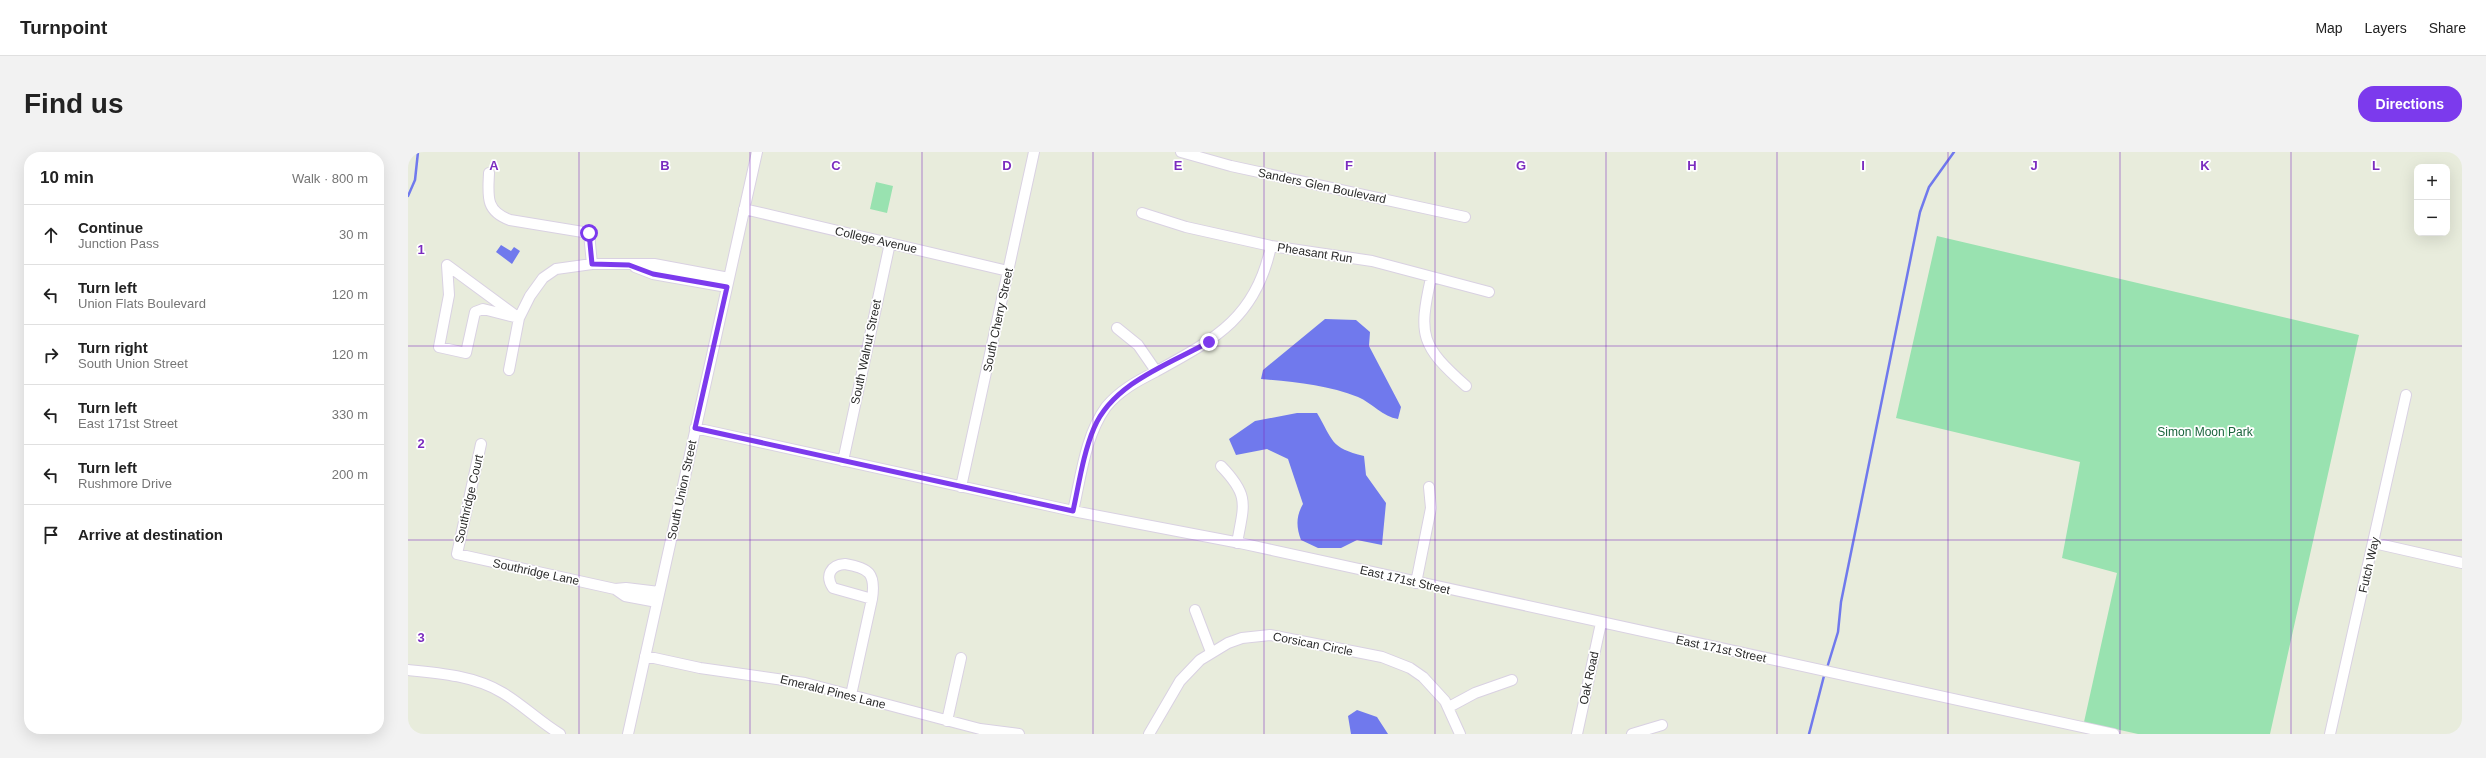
<!DOCTYPE html>
<html lang="en">
<head>
<meta charset="utf-8">
<style>
	body { margin:0; font-family:Helvetica,sans-serif; background:#f2f2f2; color:#222 }
	.controls { position:absolute; right:12px; top:12px; display:grid; overflow:hidden; border-radius:8px; box-shadow:0 4px 16px #0002 }
	.controls button { width:36px; height:36px; display:grid; place-items:center; padding:0; border:0; border-bottom:1px solid #e0e0e0; background:#fff; color:#222; font:20px sans-serif }
	.stop { position:absolute; width:12px; height:12px; margin:-9px; border:3px solid #7c3aed; border-radius:50%; background:#fff }
	.stop.end { background:#7c3aed; border-color:#fff; box-shadow:0 1px 4px #0008 }
	.list { margin:0; padding:0; list-style:none }
	h2 { display:flex; justify-content:space-between; align-items:center; height:52px; margin:0; padding:0 16px; font-size:17px }
	h2 small { font-size:13px; font-weight:400; color:#767676 }
	.list li { display:grid; grid-template-columns:26px 1fr auto; gap:12px; align-items:center; box-sizing:border-box; height:60px; padding:0 16px; border-top:1px solid #e0e0e0 }
	.list b { display:block; font-size:15px; white-space:nowrap }
	.list p { margin:0; font-size:13px; white-space:nowrap; color:#767676 }
	.list em { font-size:13px; font-style:normal; color:#767676 }
	.icon { flex:none; width:22px; height:22px; fill:none; stroke:currentColor; stroke-width:2; stroke-linecap:round; stroke-linejoin:round }
	.map { position:relative; flex:none; width:2054px; height:582px; overflow:hidden; border-radius:16px }
	header { display:flex; align-items:center; gap:24px; box-sizing:border-box; height:56px; padding:0 20px; background:#fff; border-bottom:1px solid #e0e0e0 }
	header strong { font-size:19px }
	nav { display:flex; gap:22px; margin-inline-start:auto; font-size:14px }
	.intro { display:flex; align-items:center; justify-content:space-between; box-sizing:border-box; height:96px; padding:0 24px }
	h1 { margin:0; font-size:28px }
	.button { padding:10px 18px; border-radius:16px; background:#7c3aed; color:#fff; font-size:14px; font-weight:700 }
	main { display:flex; gap:24px; padding:0 24px }
	aside { flex:1; background:#fff; border-radius:16px; box-shadow:0 4px 16px #0002 }
	.map>svg:first-child { display:block }
</style>
</head>
<body>
<header>
<strong>Turnpoint</strong>
<nav><a>Map</a><a>Layers</a><a>Share</a></nav>
</header>
<div class="intro"><h1>Find us</h1><a class="button">Directions</a></div>
<main>
<aside>
<h2>10 min<small>Walk · 800 m</small></h2>
<ul class="list">
<li><svg class="icon" aria-label="ahead" viewBox="0 0 24 24"><path d="M12 20V5M6 11l6-6 6 6"/></svg><div><b>Continue</b><p>Junction Pass</p></div><em>30 m</em></li>
<li><svg class="icon" aria-label="left" viewBox="0 0 24 24"><path d="M17 20v-9H6M10 6l-5 5 5 5"/></svg><div><b>Turn left</b><p>Union Flats Boulevard</p></div><em>120 m</em></li>
<li><svg class="icon" aria-label="right" viewBox="0 0 24 24"><path d="M7 20v-9h11M14 6l5 5-5 5"/></svg><div><b>Turn right</b><p>South Union Street</p></div><em>120 m</em></li>
<li><svg class="icon" aria-label="left" viewBox="0 0 24 24"><path d="M17 20v-9H6M10 6l-5 5 5 5"/></svg><div><b>Turn left</b><p>East 171st Street</p></div><em>330 m</em></li>
<li><svg class="icon" aria-label="left" viewBox="0 0 24 24"><path d="M17 20v-9H6M10 6l-5 5 5 5"/></svg><div><b>Turn left</b><p>Rushmore Drive</p></div><em>200 m</em></li>
<li><svg class="icon" aria-label="arrive" viewBox="0 0 24 24"><path d="M6 21V4h12l-3 4 3 4H6"/></svg><div><b>Arrive at destination</b></div></li>
</ul>
</aside>
<div class="map">
<svg width="2054" height="582" viewBox="0 0 2054 582">
	<rect width="100%" height="100%" fill="#e8ecdc"/>
	<path fill="#99e2b0" d="M468 30 485 34 479 61 462 57Z
		M1529 84 1951 183 1862 582H1730L1676 570 1709 421 1654 406 1672 310 1488 266Z"/>
	<path fill="#7079ed" d="M93 93 103 99 106 95 112 99 104 112 88 100Z
		M917 167 948 168 962 180 961 194 993 255 990 267C975 265 964 251 950 245 920 233 885 230 853 227L855 218Z
		M889 261H909C925 288 922 296 956 304L958 323 978 351 974 393 949 388 933 396H910L893 388C888 375 888 364 895 352L880 307 859 297 828 303 821 287 847 269Z
		M949 558 969 565 980 582H943L940 564Z"/>
	<g fill="none" stroke-linecap="round" stroke-linejoin="round">
		<path stroke="#7079ed" stroke-width="2.5" d="M0 44 7 28 10 0
			M1419 516 1430 480 1433 450 1512 60 1521 35 1546 0
			M1401 582 1417 520"/>
		<g stroke="#d9d1e2" stroke-width="12">
			<path id="minor" d="M773 0 823 14 1057 65
				M81 21C80 44 77 59 102 68L181 81 184 112
				M336 57 600 119
				M734 61 778 75 863 94 964 109 1081 140
				M39 113 111 166 75 157 67 160 58 201 31 195 41 143Z
				M227 115 245 122 319 135
				M1023 126C1010 184 1013 194 1058 234
				M709 176 730 193 748 219
				M101 218 111 166 122 144 135 126 148 117 184 112H246L321 126
				M287 276 665 359 832 391 1706 582
				M73 292 49 402 207 437 218 436 251 440
				M435 309 482 91
				M813 314C842 344 836 352 829 391
				M553 335 626 0
				M665 359C673 325 677 284 698 255 711 239 729 229 747 220 807 187 848 166 863 94
				M1966 391 2054 411
				M437 412C461 416 468 421 464 447L425 436C417 424 422 413 437 412Z
				M1008 431 1023 356 1021 335
				M207 437 217 444 249 450
				M787 458 803 500
				M237 504 292 516 397 531 572 577 611 582
				M0 518C32 521 67 524 95 541 115 553 132 570 152 582
				M443 543 464 447
				M1041 555 1067 541 1104 528
				M539 569 553 506
				M220 582 349 0
				M741 582 772 529 792 508 820 491 834 486 862 483 974 505 1002 516 1015 525 1037 549 1052 582
				M1169 582 1193 471
				M1224 582 1254 573
				M1922 582 1998 243"/>
		</g>
		<use href="#minor" stroke="#fff" stroke-width="10"/>
	</g>
	<g fill="none" stroke-linecap="round" stroke-linejoin="round">
		<path stroke="#7c3aed" stroke-width="5" d="M181 81 184 112 221 113 245 122 319 135 287 276 665 359C671 332 675 302 686 276 705 231 761 212 801 190"/>
	</g>
	<path fill="none" stroke="#7b2cbf" stroke-width="1" stroke-opacity="0.55" d="M171 0V582M342 0V582M514 0V582M685 0V582M856 0V582M1027 0V582M1198 0V582M1369 0V582M1540 0V582M1712 0V582M1883 0V582M0 194H2054M0 388H2054"/>
	<g text-anchor="middle" dominant-baseline="central" stroke-width="3.5" stroke-linejoin="round" paint-order="stroke">
		<g font-size="12" fill="#2a2a2a" stroke="#fff">
			<text transform="translate(914 34) rotate(12)">Sanders Glen Boulevard</text>
			<text transform="translate(468 88) rotate(13)">College Avenue</text>
			<text transform="translate(907 101) rotate(9)">Pheasant Run</text>
			<text transform="translate(590 168) rotate(-78)">South Cherry Street</text>
			<text transform="translate(458 200) rotate(-78)">South Walnut Street</text>
			<text transform="translate(274 338) rotate(-78)">South Union Street</text>
			<text transform="translate(61 347) rotate(-77)">Southridge Court</text>
			<text transform="translate(1961 413) rotate(-77)">Futch Way</text>
			<text transform="translate(128 420) rotate(12)">Southridge Lane</text>
			<text transform="translate(997 428) rotate(13)">East 171st Street</text>
			<text transform="translate(905 492) rotate(11)">Corsican Circle</text>
			<text transform="translate(1313 497) rotate(12)">East 171st Street</text>
			<text transform="translate(1181 526) rotate(-78)">Oak Road</text>
			<text transform="translate(425 540) rotate(14)">Emerald Pines Lane</text>
		</g>
		<g font-size="12" fill="#1b653d" stroke="#fff">
			<text x="1797" y="280">Simon Moon Park</text>
		</g>
	</g>
	<g font-size="13" text-anchor="middle" font-weight="bold" fill="#7b2cbf" stroke="#fff" stroke-width="3.5" stroke-linejoin="round" paint-order="stroke">
		<text x="86" y="18">A</text>
		<text x="257" y="18">B</text>
		<text x="428" y="18">C</text>
		<text x="599" y="18">D</text>
		<text x="770" y="18">E</text>
		<text x="941" y="18">F</text>
		<text x="1113" y="18">G</text>
		<text x="1284" y="18">H</text>
		<text x="1455" y="18">I</text>
		<text x="1626" y="18">J</text>
		<text x="1797" y="18">K</text>
		<text x="1968" y="18">L</text>
		<text x="13" y="102">1</text>
		<text x="13" y="296">2</text>
		<text x="13" y="490">3</text>
	</g>
</svg>
<div class="controls">
<button>+</button>
<button>−</button>
</div>
<div class="stop" style="left:181px;top:81px"></div>
<div class="stop end" style="left:801px;top:190px"></div>
</div>
</main>
</body>
</html>
